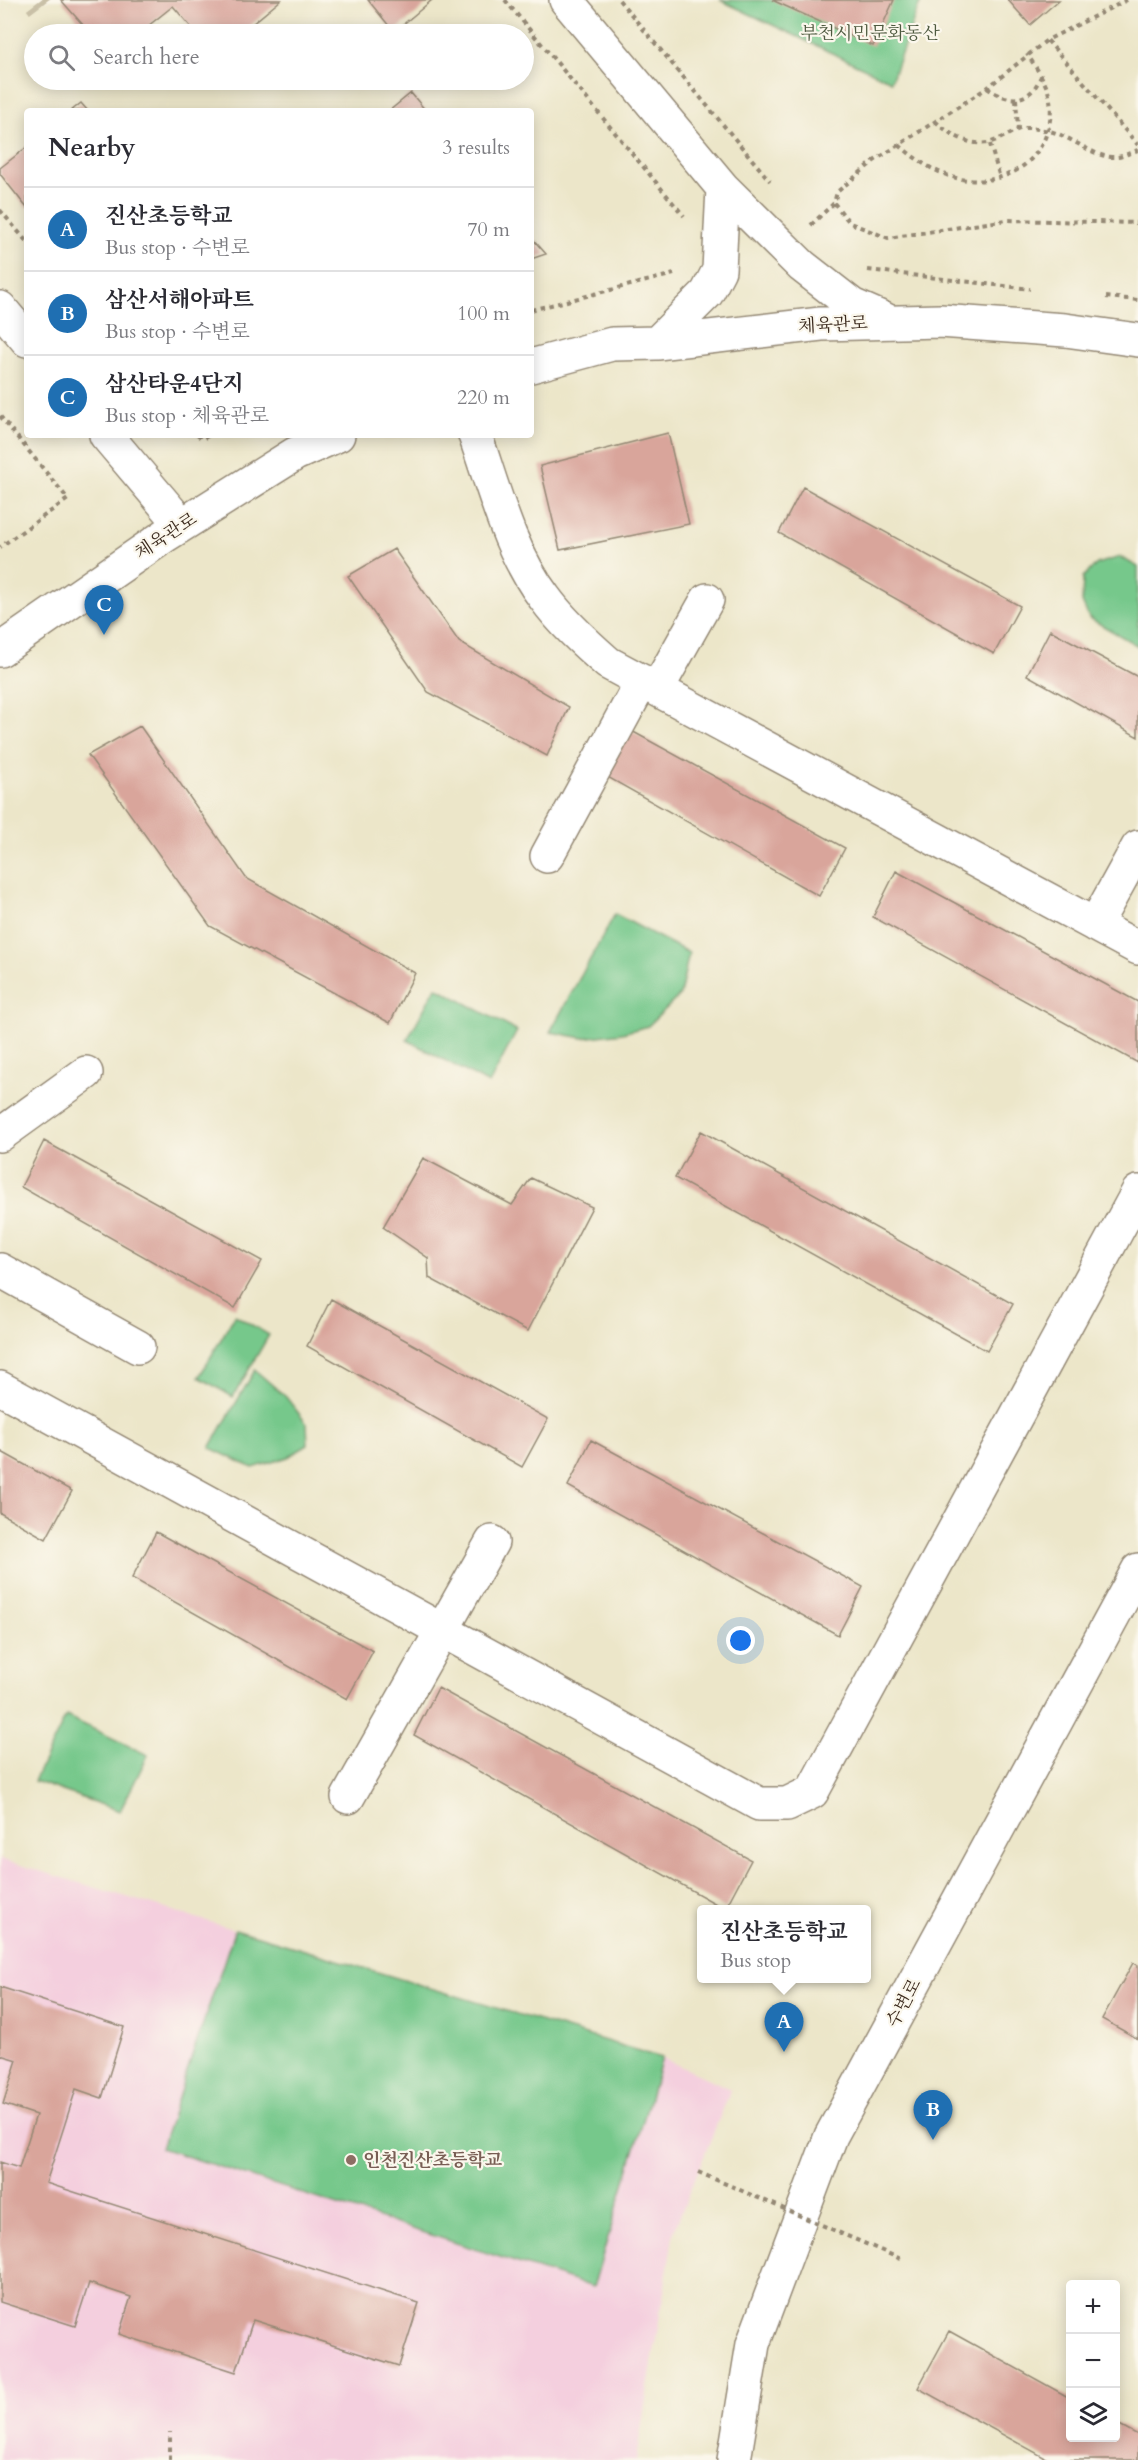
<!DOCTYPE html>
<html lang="en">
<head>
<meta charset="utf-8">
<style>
	body { margin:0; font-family:Cardo,"Noto Serif KR",serif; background:#f7f7f7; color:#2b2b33 }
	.controls { position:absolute; right:18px; bottom:18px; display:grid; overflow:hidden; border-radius:6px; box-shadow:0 3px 15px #0003 }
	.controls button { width:54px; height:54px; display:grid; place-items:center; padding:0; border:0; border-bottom:2px solid #e1e1e2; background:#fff; color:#2b2b33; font:30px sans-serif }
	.you { position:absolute; left:741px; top:1641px; width:21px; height:21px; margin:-15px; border:4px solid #fff; border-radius:50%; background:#1a73e8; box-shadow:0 0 0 9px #1a73e833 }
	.badge { display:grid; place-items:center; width:39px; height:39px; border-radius:50%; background:#1f6fb2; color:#fff; font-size:20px; font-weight:700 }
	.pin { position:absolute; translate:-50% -50px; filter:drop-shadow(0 2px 3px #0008) }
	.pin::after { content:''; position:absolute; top:32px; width:21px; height:18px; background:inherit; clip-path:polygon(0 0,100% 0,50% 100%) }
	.popup { position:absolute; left:697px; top:1905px; width:174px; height:78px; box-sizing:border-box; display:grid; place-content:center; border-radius:6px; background:#fff; filter:drop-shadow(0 2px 4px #0005); font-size:20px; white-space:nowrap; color:#7c7c81 }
	.popup b { font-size:22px; color:#2b2b33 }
	.popup::after { content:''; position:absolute; left:50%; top:100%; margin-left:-12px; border:12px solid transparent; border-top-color:#fff }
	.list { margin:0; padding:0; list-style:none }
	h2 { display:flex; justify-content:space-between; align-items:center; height:78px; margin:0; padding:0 24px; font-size:26px }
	h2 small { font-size:20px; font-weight:400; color:#7c7c81 }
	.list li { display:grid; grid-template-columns:39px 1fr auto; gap:18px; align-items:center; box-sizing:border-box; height:84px; padding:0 24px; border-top:2px solid #e1e1e2 }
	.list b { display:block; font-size:22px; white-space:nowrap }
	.list p { margin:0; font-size:20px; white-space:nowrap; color:#7c7c81 }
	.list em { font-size:20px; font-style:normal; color:#7c7c81 }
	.icon { flex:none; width:33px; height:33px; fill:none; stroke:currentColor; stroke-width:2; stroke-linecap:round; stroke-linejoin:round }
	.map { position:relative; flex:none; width:1138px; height:2460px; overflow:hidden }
	.search { position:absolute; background:#fff; box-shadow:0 3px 15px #0003; left:24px; top:24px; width:510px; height:66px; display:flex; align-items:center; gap:15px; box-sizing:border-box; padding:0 21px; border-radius:33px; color:#7c7c81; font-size:22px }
	.panel { position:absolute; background:#fff; box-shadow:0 3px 15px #0003; left:24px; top:108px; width:510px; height:330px; border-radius:6px }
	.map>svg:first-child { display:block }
</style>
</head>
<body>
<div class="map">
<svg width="1138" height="2460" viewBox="0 0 1138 2460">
	<rect width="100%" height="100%" fill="#fbf7ec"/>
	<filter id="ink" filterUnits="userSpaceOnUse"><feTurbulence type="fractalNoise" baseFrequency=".0167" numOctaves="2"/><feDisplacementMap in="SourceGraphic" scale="12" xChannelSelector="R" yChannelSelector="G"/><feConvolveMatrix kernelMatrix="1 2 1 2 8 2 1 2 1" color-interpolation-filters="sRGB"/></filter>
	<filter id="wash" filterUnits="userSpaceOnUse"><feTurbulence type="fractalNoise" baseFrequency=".008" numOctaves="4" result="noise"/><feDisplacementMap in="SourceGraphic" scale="24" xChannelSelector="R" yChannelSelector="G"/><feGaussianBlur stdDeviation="1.35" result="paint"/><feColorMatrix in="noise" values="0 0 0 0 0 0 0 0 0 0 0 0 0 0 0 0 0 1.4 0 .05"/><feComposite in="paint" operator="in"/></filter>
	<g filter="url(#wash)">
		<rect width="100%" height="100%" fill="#ece6c9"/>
		<path fill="#f4cfde" d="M0 1859 662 2058 731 2089 674 2231 636 2460H0Z"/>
		<path fill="#76c88b" stroke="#587954" stroke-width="1.5" d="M720 0H921L891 81Z
			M1120 557 1138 567V646L1089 618 1082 602 1083 577 1097 564Z
			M615 914 689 953 680 995 648 1026 622 1033 583 1038 550 1032Z
			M436 987 517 1031 489 1084 407 1040Z
			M235 1315 269 1335 233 1397 199 1377Z
			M255 1370 286 1397 307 1424 308 1445 288 1457 253 1468 210 1448Z
			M66 1716 148 1755 120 1811 34 1781Z
			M235 1929 662 2058 593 2287 161 2148Z"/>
		<g id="blocks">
			<path fill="#d9a59b" d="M61 0H281L240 34H197L173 6 138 34H91Z
				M368 0H432L394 32Z
				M772 0H894L873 46Z
				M1008 0H1059L1030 25Z
				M411 93 426 111H389Z
				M81 103 88 111H71Z
				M27 147V208L0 174V168Z
				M531 237 546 254 531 259Z
				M668 433 689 524 560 550 540 466Z
				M803 487 1020 606 994 654 779 533Z
				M394 549 459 642 569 707 547 756 428 692 348 576Z
				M1050 630 1138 677V737L1027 675Z
				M140 726 246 878 415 973 390 1023 210 926 88 755Z
				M628 729 845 848 819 896 604 775Z
				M896 871 1138 1002V1063L873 917Z
				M701 1131 1013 1304 987 1351 675 1178Z
				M44 1141 262 1261 235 1308 21 1187Z
				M423 1158 512 1205 531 1178 592 1207 528 1331 429 1278 428 1258 383 1227Z
				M331 1299 548 1419 522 1467 307 1346Z
				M591 1440 863 1587 838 1635 568 1486Z
				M0 1451 72 1491 46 1539 0 1513Z
				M156 1532 373 1651 347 1699 132 1578Z
				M438 1688 751 1860 725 1909 414 1735Z
				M1133 1963 1138 1965V2039L1102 2019Z
				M0 1987 124 2027 102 2098 76 2089 46 2183 419 2303 399 2366 253 2320 236 2372 119 2334 131 2297 89 2283 75 2326 0 2302V2162L19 2168 36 2115 3 2104 17 2060 0 2055Z
				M949 2331 1070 2398V2438H1116V2423L1138 2435V2460H1049L918 2388Z"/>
		</g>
	</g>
	<g filter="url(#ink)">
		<use href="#blocks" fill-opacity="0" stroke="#948874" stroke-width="1.5"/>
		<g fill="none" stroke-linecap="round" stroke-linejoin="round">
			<path stroke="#c9c0a7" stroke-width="33" stroke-dasharray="33 16" stroke-linecap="butt" d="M40 0 43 4"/>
			<g stroke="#948874" stroke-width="36">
				<path id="minor" d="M566 0 723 188 802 266 852 305 884 319
					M0 308 27 340
					M657 343 707 293 719 270 723 188
					M531 366 612 344 657 343 821 324 940 321 1065 330 1138 340
					M106 435 182 525
					M475 435C494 489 509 551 544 597 562 622 585 643 608 663L1138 948
					M0 650 166 535 295 454 338 435
					M657 689 707 600
					M547 856 642 681
					M1095 925 1138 847
					M0 1135 86 1073
					M0 1270 138 1347
					M0 1388 759 1804H787L812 1792 1138 1192
					M348 1797 492 1542"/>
			</g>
			<g stroke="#948874" stroke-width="36">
				<path id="major" d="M734 2460 753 2344 831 2136 1138 1570"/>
			</g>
			<path stroke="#948874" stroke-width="4" stroke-dasharray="4.5 4.5" stroke-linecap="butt" d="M505 0 684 216
				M619 0 770 181
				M1127 0 1047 40 1138 145
				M987 88C1009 103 1030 104 1041 76
				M1016 99 1018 129
				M935 121C946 131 956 138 970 142 990 147 1000 138 1017 130 1024 126 1036 129 1044 130 1069 133 1093 159 1116 157 1123 157 1131 152 1138 150
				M990 144 1000 178
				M899 145C911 155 922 164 937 171 975 190 1025 181 1044 140 1051 125 1053 107 1048 91 1043 77 1035 66 1027 54
				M834 203 850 223 888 238 1007 220 1138 223
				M0 210 27 242
				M811 225 834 203 837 192 874 161 987 88 1047 40
				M868 270 1030 289
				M1106 297 1138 300
				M531 310 674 274
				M0 416 68 499 0 547
				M197 435 202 439 210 435
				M170 2460V2432"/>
			<use href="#minor" stroke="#fff" stroke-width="33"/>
			<use href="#major" stroke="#fff" stroke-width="33"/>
			<path stroke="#948874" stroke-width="4" stroke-dasharray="4.5 4.5" stroke-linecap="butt" d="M698 2172 901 2259"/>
		</g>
	</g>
	<circle fill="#8d6e63" stroke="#fbf7ec" stroke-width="2" cx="351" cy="2160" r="6"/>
	<g text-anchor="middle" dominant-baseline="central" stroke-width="4.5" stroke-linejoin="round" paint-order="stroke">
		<g font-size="18" fill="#4d593f" stroke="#fbf7ec">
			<text x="870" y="33">부천시민문화동산</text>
		</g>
		<g font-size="18" fill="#3b2a1e" stroke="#fbf7ec">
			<text transform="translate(833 325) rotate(-3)">체육관로</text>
			<text transform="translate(166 536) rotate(-33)">체육관로</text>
			<text transform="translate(904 2003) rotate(-62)">수변로</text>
		</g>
		<g font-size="18" font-weight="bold" fill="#785e54" stroke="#fbf7ec" text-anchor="start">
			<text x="363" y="2160">인천진산초등학교</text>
		</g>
	</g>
</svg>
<div class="controls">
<button>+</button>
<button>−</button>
<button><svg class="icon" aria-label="layers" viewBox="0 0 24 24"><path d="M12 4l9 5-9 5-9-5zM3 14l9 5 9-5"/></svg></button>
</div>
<div class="you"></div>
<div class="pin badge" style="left:784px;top:2052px">A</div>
<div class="popup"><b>진산초등학교</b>Bus stop</div>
<div class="pin badge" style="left:933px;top:2140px">B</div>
<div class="pin badge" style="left:104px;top:635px">C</div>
<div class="search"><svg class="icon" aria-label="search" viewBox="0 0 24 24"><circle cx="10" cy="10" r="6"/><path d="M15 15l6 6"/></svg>Search here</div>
<section class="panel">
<h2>Nearby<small>3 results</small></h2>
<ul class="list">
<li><span class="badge">A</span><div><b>진산초등학교</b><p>Bus stop · 수변로</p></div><em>70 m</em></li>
<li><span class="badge">B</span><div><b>삼산서해아파트</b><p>Bus stop · 수변로</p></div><em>100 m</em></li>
<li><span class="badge">C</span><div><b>삼산타운4단지</b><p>Bus stop · 체육관로</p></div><em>220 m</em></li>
</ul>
</section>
</div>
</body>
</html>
